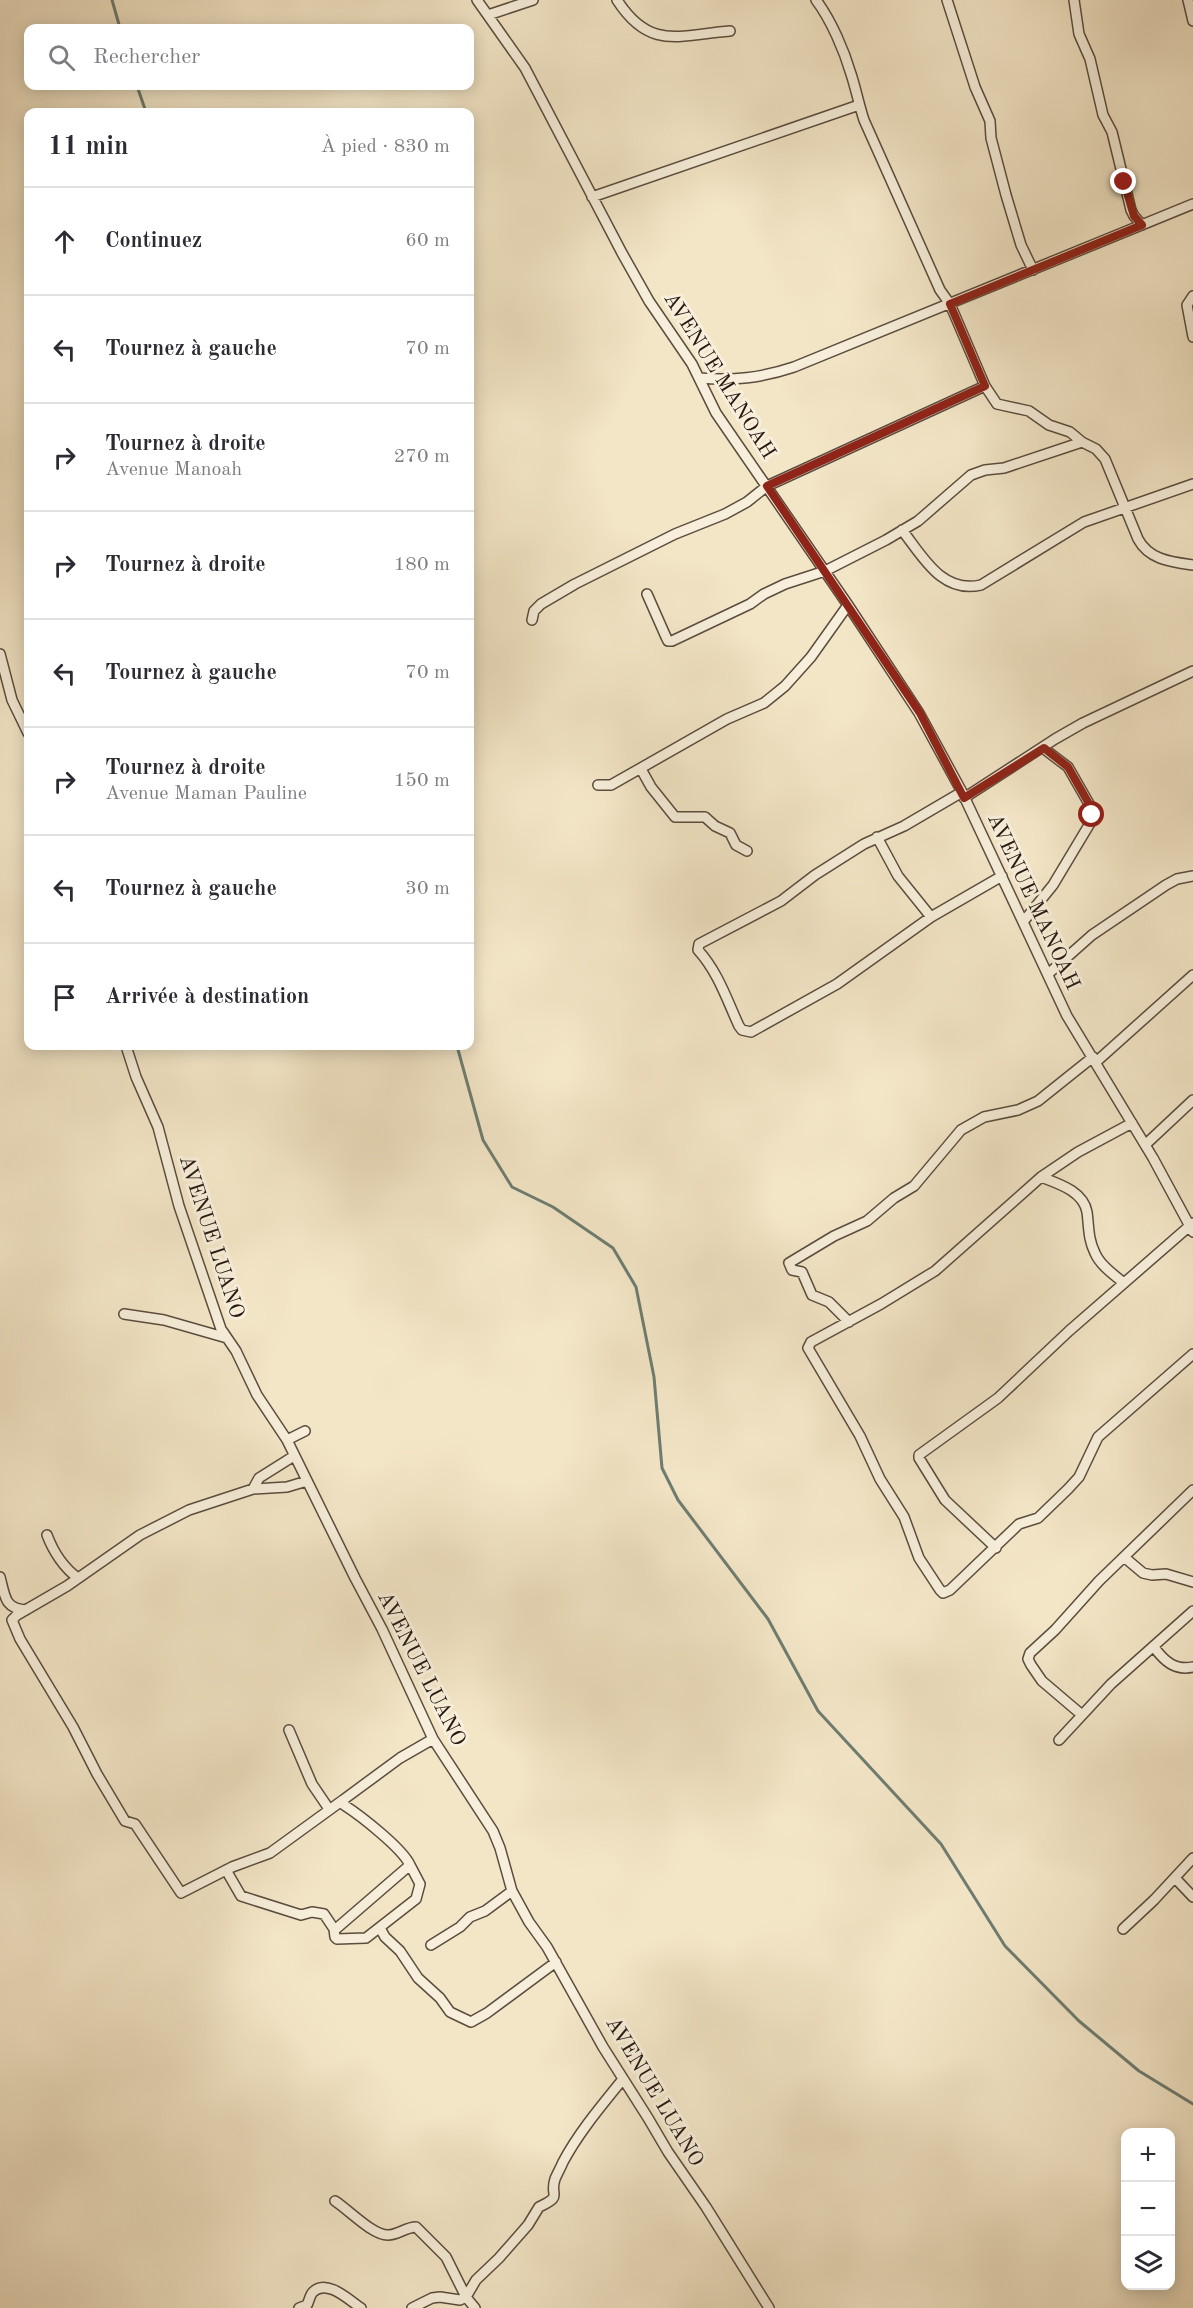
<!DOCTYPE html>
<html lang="fr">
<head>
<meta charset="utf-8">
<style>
	body { margin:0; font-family:"Old Standard TT",serif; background:#f2f2f3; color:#2b2b33 }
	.controls { position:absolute; right:18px; bottom:18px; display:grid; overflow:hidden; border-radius:12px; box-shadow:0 3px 15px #0003 }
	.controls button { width:54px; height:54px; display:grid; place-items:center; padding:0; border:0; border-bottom:2px solid #e1e1e2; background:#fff; color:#2b2b33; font:30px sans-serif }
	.stop { position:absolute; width:18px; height:18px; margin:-14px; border:4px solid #8f2418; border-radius:50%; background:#fff }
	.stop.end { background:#8f2418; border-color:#fff; box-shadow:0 2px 6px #0008 }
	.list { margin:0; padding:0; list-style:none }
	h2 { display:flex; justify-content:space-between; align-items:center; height:78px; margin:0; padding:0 24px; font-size:26px }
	h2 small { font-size:20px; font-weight:400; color:#7c7c81 }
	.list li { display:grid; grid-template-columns:39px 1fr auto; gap:18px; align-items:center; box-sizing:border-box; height:108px; padding:0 24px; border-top:2px solid #e1e1e2 }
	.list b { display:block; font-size:22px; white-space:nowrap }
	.list p { margin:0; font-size:20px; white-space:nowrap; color:#7c7c81 }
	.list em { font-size:20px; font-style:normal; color:#7c7c81 }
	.icon { flex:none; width:33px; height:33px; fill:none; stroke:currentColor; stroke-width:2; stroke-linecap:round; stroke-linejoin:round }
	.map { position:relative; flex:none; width:1193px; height:2308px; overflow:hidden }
	.search { position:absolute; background:#fff; box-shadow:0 3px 15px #0003; left:24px; top:24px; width:450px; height:66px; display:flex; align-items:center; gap:15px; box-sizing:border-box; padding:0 21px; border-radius:12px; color:#7c7c81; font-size:22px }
	.panel { position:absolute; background:#fff; box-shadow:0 3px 15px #0003; left:24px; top:108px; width:450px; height:942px; border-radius:12px }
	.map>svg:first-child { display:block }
</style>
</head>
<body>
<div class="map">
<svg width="1193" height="2308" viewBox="0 0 1193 2308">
	<rect width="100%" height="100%" fill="#f3e6c7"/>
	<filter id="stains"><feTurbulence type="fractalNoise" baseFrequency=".00333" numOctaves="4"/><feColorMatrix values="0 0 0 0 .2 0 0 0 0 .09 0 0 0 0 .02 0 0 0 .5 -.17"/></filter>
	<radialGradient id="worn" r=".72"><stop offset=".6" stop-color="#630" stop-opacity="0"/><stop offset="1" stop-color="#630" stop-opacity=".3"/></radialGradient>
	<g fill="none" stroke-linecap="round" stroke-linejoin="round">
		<path stroke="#6e7d71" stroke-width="3" d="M112 0 120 28
			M137 86 146 112
			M457 1046 483 1140 512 1187 553 1207 613 1248 636 1287 654 1377 662 1468 678 1500 768 1619 818 1711 941 1844 1005 1946 1079 2021 1139 2071 1193 2104"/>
		<g stroke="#5b4c3e" stroke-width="12">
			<path id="street" d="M477 0 525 68 622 253 649 301 692 364 716 413 848 605 919 713 962 792 1067 1016 1153 1158 1193 1232
				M617 0C650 51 679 35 730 31
				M816 0C831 20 844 50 851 74 856 89 859 105 864 120L940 290 950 304 985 386 997 404 1029 411 1049 425 1070 432 1082 442 1096 449 1105 459 1138 539C1149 560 1172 562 1193 565
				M947 0 975 87 990 121 991 138 1006 195 1021 245 1033 270
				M1074 0 1079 34 1090 59 1103 115 1112 132 1131 210 1134 216 1142 225
				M1188 0 1193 21
				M488 15 533 0
				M592 197 859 105
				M1193 296 1187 305 1193 337
				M699 378C733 381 761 378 794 367L1193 204
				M902 530C923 557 942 594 981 585L1084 522 1193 484
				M647 594 666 637 668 641H672L750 604 764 594 785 584 825 571 886 540 918 521 971 475 985 470 1004 468 1082 442
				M532 620 534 611 541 604 575 584 675 534 725 514 747 502 767 486 985 386
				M0 654 12 700 28 733
				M641 769 651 787 675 817H705L715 826 730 833 736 845 747 851
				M598 785H611L727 719 764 703 785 686 811 657 848 605
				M962 792 904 826 864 844 815 875 781 901 699 944 698 950C718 972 727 1000 739 1026L742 1030 751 1032 837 984 931 917 1002 876
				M964 798 1055 739 1083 723 1193 671
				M877 837 898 876 931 917
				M1023 922 1053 885 1092 820V809L1068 767 1043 748
				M1048 974 1092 935 1166 885 1177 879 1193 876
				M126 1046 136 1077 158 1127 179 1206 221 1329 236 1351 257 1395 287 1440 355 1578 382 1629 433 1739 493 1831 500 1848 512 1891 529 1922 547 1947 603 2047 648 2118 668 2152 706 2207 769 2308
				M1096 1062 1193 975
				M1132 1123 1078 1152 1041 1177 935 1271 881 1304 811 1342 808 1348 860 1436 880 1479 904 1517 919 1558 940 1590 943 1593 950 1590 1019 1524 1038 1518 1068 1489 1079 1477 1098 1437 1193 1354
				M1145 1145 1193 1100
				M1041 1177C1059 1184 1083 1191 1087 1212 1089 1227 1088 1239 1095 1253 1100 1265 1114 1275 1124 1283
				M124 1314 164 1320 227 1338
				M849 1322 829 1302 812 1295 802 1272 792 1270 789 1263 834 1236 867 1221 894 1198 914 1186 961 1130 984 1117 1018 1110 1038 1101 1093 1057
				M287 1440 305 1431
				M307 1481 287 1487 253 1489 189 1510 140 1535 67 1586 17 1615 12 1620 20 1639 73 1727 97 1774 125 1821 135 1824 181 1893 232 1867 270 1853 343 1800
				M253 1489 259 1478 294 1456
				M47 1535C53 1551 64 1568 78 1578
				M996 1548 945 1500 919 1458V1455L998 1398 1069 1331 1193 1223
				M1124 1557 1143 1573 1152 1575 1166 1574 1193 1582
				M0 1577C5 1595 4 1609 26 1610
				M1154 1647C1164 1661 1175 1671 1193 1667
				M1082 1715 1042 1681 1031 1665 1028 1659 1030 1653 1055 1630 1099 1581 1193 1490
				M289 1730 312 1784 329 1809
				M1059 1740 1111 1684 1193 1611
				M226 1870 241 1896 301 1915 312 1912 324 1914 334 1929 337 1928 410 1865C402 1848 361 1816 344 1805L343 1800 400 1758 433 1739
				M1175 1878 1193 1897
				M380 1928 385 1937 400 1951 418 1978 440 1998 450 2012 471 2022 487 2013 556 1962
				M334 1929 335 1937 337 1939 366 1938 416 1899 420 1884 410 1865
				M1123 1929 1154 1900 1193 1858
				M431 1945 460 1927 470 1917 485 1911 512 1891
				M335 2201C349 2210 372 2235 388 2235 398 2235 406 2227 416 2227L446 2257 466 2297 475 2308
				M299 2308 307 2305C309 2301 310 2295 313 2292 327 2278 350 2301 361 2308
				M412 2308 432 2298 440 2297 460 2300 466 2297 476 2280 499 2258 528 2225 539 2207C564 2195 549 2197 555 2179 557 2174 561 2167 563 2162 579 2132 602 2105 623 2079"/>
		</g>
		<use href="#street" stroke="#f7efdb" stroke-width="9"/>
	</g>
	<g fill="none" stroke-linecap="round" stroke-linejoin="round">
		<path stroke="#8f2418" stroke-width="8" d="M1092 815V809L1068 767 1044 748 964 798 920 713 767 486 985 386 950 304 1142 225 1134 216 1124 182"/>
	</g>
	<g text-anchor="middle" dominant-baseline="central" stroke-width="6" stroke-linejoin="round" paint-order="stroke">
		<g font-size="21" fill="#281810" stroke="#f7efdb">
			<text transform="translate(719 376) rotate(58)">AVENUE MANOAH</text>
			<text transform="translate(1033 902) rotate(65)">AVENUE MANOAH</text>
			<text transform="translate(211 1237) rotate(72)">AVENUE LUANO</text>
			<text transform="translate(421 1669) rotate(63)">AVENUE LUANO</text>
			<text transform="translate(654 2092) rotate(59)">AVENUE LUANO</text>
		</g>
	</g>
	<rect width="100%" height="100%" filter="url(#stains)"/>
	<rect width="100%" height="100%" fill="url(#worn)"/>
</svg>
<div class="controls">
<button>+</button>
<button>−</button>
<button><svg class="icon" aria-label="layers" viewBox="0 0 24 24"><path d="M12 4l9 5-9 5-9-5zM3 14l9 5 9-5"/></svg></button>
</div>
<div class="stop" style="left:1092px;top:815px"></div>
<div class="stop end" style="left:1124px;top:182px"></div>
<div class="search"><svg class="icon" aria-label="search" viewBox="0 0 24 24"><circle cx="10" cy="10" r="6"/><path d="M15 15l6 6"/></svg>Rechercher</div>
<section class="panel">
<h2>11 min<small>À pied · 830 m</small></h2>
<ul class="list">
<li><svg class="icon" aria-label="ahead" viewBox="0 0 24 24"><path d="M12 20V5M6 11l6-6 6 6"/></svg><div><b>Continuez</b></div><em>60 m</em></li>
<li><svg class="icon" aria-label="left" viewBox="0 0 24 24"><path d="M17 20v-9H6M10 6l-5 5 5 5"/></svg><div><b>Tournez à gauche</b></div><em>70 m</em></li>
<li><svg class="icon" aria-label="right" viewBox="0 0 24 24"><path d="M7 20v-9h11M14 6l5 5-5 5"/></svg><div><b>Tournez à droite</b><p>Avenue Manoah</p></div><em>270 m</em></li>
<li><svg class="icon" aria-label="right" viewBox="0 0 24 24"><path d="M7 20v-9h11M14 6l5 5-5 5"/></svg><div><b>Tournez à droite</b></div><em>180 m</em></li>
<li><svg class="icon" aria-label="left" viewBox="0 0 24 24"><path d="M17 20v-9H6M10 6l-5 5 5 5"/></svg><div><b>Tournez à gauche</b></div><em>70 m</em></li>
<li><svg class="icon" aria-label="right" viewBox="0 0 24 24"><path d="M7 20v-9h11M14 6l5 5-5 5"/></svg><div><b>Tournez à droite</b><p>Avenue Maman Pauline</p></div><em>150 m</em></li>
<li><svg class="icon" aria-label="left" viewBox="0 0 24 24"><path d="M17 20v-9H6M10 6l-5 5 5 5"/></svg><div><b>Tournez à gauche</b></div><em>30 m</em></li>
<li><svg class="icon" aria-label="arrive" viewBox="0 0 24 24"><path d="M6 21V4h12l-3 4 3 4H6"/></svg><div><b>Arrivée à destination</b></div></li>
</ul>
</section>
</div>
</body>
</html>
